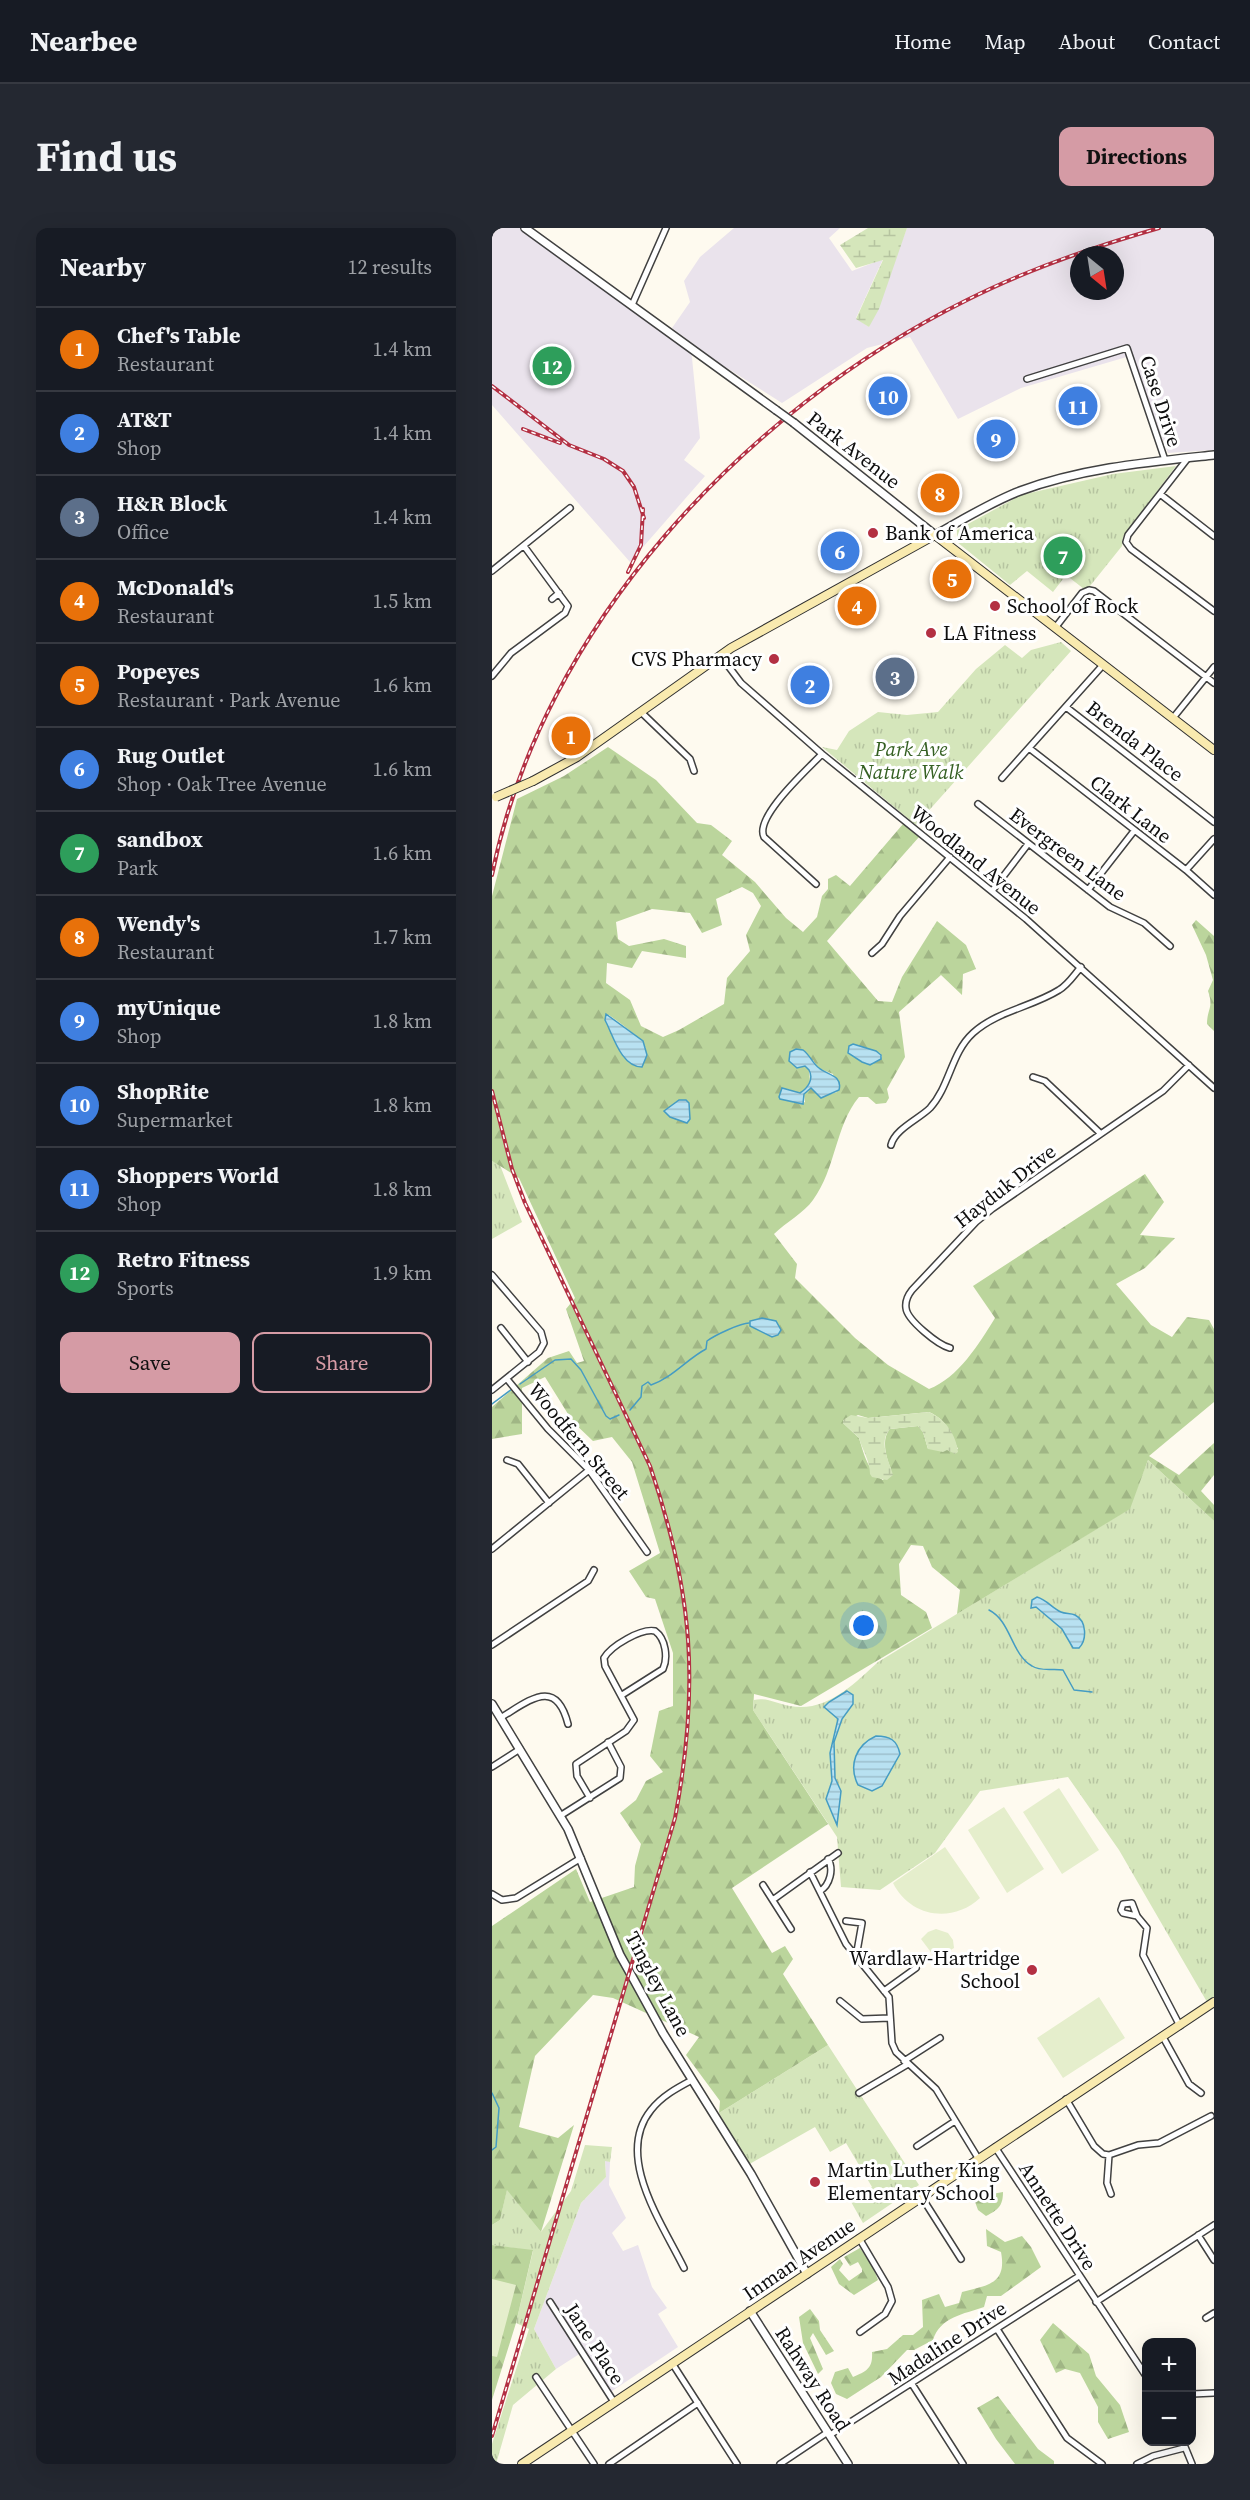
<!DOCTYPE html>
<html lang="en">
<head>
<meta charset="utf-8">
<style>
	body { margin:0; font-family:"Source Serif 4",serif; background:#242831; color:#f1f3f6 }
	.controls { position:absolute; right:18px; bottom:18px; display:grid; overflow:hidden; border-radius:12px; box-shadow:0 6px 24px #0002 }
	.controls button { width:54px; height:54px; display:grid; place-items:center; padding:0; border:0; border-bottom:2px solid #363941; background:#171b24; color:#f1f3f6; font:30px sans-serif }
	.compass { position:absolute; left:578px; top:18px; width:54px; height:54px; border-radius:50%; background:#171b24; box-shadow:0 6px 24px #0002; rotate:150deg }
	.you { position:absolute; left:372px; top:1398px; width:21px; height:21px; margin:-15px; border:4px solid #fff; border-radius:50%; background:#1a73e8; box-shadow:0 0 0 9px #1a73e833 }
	.badge { display:grid; place-items:center; width:39px; height:39px; border-radius:50%; background:#d59ba5; color:#fff; font-size:20px; font-weight:700 }
	.pin { position:absolute; translate:-50% -50%; border:3px solid #fff; box-shadow:0 2px 6px #0006 }
	.list { margin:0; padding:0; list-style:none }
	h2 { display:flex; justify-content:space-between; align-items:center; height:78px; margin:0; padding:0 24px; font-size:26px }
	h2 small { font-size:20px; font-weight:400; color:#9ea1a6 }
	.list li { display:grid; grid-template-columns:39px 1fr auto; gap:18px; align-items:center; box-sizing:border-box; height:84px; padding:0 24px; border-top:2px solid #363941 }
	.list b { display:block; font-size:22px; white-space:nowrap }
	.list p { margin:0; font-size:20px; white-space:nowrap; color:#9ea1a6 }
	.list em { font-size:20px; font-style:normal; color:#9ea1a6 }
	.actions { display:flex; gap:12px; padding:18px 24px }
	.actions a { flex:1; padding:14px 0; border:2px solid #d59ba5; border-radius:12px; text-align:center; font-size:21px; color:#d59ba5 }
	.actions .main { background:#d59ba5; color:#111 }
	.map { position:relative; flex:none; width:722px; height:2236px; overflow:hidden; border-radius:12px }
	header { display:flex; align-items:center; gap:36px; box-sizing:border-box; height:84px; padding:0 30px; background:#171b24; border-bottom:2px solid #363941 }
	header strong { font-size:28px }
	nav { display:flex; gap:33px; margin-inline-start:auto; font-size:21px }
	.intro { display:flex; align-items:center; justify-content:space-between; box-sizing:border-box; height:144px; padding:0 36px }
	h1 { margin:0; font-size:42px }
	.button { padding:15px 27px; border-radius:12px; background:#d59ba5; color:#111; font-size:21px; font-weight:700 }
	main { display:flex; gap:36px; padding:0 36px }
	aside { flex:1; background:#171b24; border-radius:12px; box-shadow:0 6px 24px #0002 }
	.map>svg:first-child { display:block }
</style>
</head>
<body>
<header>
<strong>Nearbee</strong>
<nav><a>Home</a><a>Map</a><a>About</a><a>Contact</a></nav>
</header>
<div class="intro"><h1>Find us</h1><a class="button">Directions</a></div>
<main>
<aside>
<h2>Nearby<small>12 results</small></h2>
<ul class="list">
<li><span class="badge" style="background:#e8710a">1</span><div><b>Chef's Table</b><p>Restaurant</p></div><em>1.4 km</em></li>
<li><span class="badge" style="background:#3f7fe0">2</span><div><b>AT&amp;T</b><p>Shop</p></div><em>1.4 km</em></li>
<li><span class="badge" style="background:#5c6f8a">3</span><div><b>H&amp;R Block</b><p>Office</p></div><em>1.4 km</em></li>
<li><span class="badge" style="background:#e8710a">4</span><div><b>McDonald's</b><p>Restaurant</p></div><em>1.5 km</em></li>
<li><span class="badge" style="background:#e8710a">5</span><div><b>Popeyes</b><p>Restaurant · Park Avenue</p></div><em>1.6 km</em></li>
<li><span class="badge" style="background:#3f7fe0">6</span><div><b>Rug Outlet</b><p>Shop · Oak Tree Avenue</p></div><em>1.6 km</em></li>
<li><span class="badge" style="background:#2e9e5b">7</span><div><b>sandbox</b><p>Park</p></div><em>1.6 km</em></li>
<li><span class="badge" style="background:#e8710a">8</span><div><b>Wendy's</b><p>Restaurant</p></div><em>1.7 km</em></li>
<li><span class="badge" style="background:#3f7fe0">9</span><div><b>myUnique</b><p>Shop</p></div><em>1.8 km</em></li>
<li><span class="badge" style="background:#3f7fe0">10</span><div><b>ShopRite</b><p>Supermarket</p></div><em>1.8 km</em></li>
<li><span class="badge" style="background:#3f7fe0">11</span><div><b>Shoppers World</b><p>Shop</p></div><em>1.8 km</em></li>
<li><span class="badge" style="background:#2e9e5b">12</span><div><b>Retro Fitness</b><p>Sports</p></div><em>1.9 km</em></li>
</ul>
<div class="actions"><a class="main">Save</a><a>Share</a></div>
</aside>
<div class="map">
<svg width="722" height="2236" viewBox="0 0 722 2236">
	<defs>
		<pattern id="grass-tufts" width="24" height="20" patternUnits="userSpaceOnUse" patternTransform="scale(1.5)"><rect width="24" height="20" fill="#d5e6bb"/><path d="M3 7l-1-3M5 7V3M7 7l1-3M15 17l-1-3M17 17v-4M19 17l1-3" fill="none" stroke="#b6c4a0"/></pattern>
		<pattern id="forest-firs" width="22" height="20" patternUnits="userSpaceOnUse" patternTransform="scale(1.5)"><rect width="22" height="20" fill="#bbd59c"/><path d="M5 1l3.5 6h-7zM16 11l3.5 6h-7z" fill="#a0b685"/></pattern>
		<pattern id="wetland-marsh" width="20" height="14" patternUnits="userSpaceOnUse" patternTransform="scale(1.5)"><rect width="20" height="14" fill="#d5e6bb"/><path d="M1 5h8M5 5V1M11 12h8M15 12V8" fill="none" stroke="#b6c4a0"/></pattern>
		<pattern id="water-rules" width="6" height="5" patternUnits="userSpaceOnUse" patternTransform="scale(1.5)"><rect width="6" height="5" fill="#b8e1f1"/><path d="M0 2.5h6" fill="none" stroke="#9dc0cd"/></pattern>
	</defs>
	<rect width="100%" height="100%" fill="#fefaef"/>
	<path fill="#eae3ec" fill-rule="evenodd" d="M0 0H33L199 120 208 210 192 232 213 248 138 334 0 177Z
		M242 0H348L337 10 360 43 391 31 364 90 377 99 415 0H722V222L676 225 638 128 529 160 466 191 418 109 375 120 290 175 227 135 180 100 198 74 192 53 208 29ZM587 27H623V63H587Z
		M113 1932 118 1934 117 1957 134 1990 120 2005 131 2023 146 2017 160 2059 175 2080 166 2086 186 2119 117 2165 92 2123 64 2141 42 2101 89 1975 114 1949Z"/>
	<path fill="url(#grass-tufts)" d="M684 238 631 309 630 318 598 358 592 361 574 347 561 364 535 343 518 357 465 314V302L529 267 621 246Z
		M569 414 579 423 424 597 330 519 345 522 357 503 386 484 415 487 446 484 484 441 513 417 530 430 539 422Z
		M0 933 8 937 30 994 0 1011Z
		M656 1232 722 1293V1769L715 1774 627 1622 576 1549 488 1563 443 1625 388 1662 349 1659 345 1609 261 1482 262 1472C275 1469 285 1476 298 1478 334 1485 362 1456 386 1434L637 1281Z
		M336 1817 427 1957 371 1995 358 1972 380 1959 354 1915 338 1924 323 1899 254 1938 227 1885Z
		M93 1917 120 1919 118 1934 113 1933 114 1949 89 1975 42 2101 64 2141 21 2177 4 2236H0V2216L37 2101 24 2095 41 2023 0 2017V1997L8 1992 15 1961 49 2004 79 1963Z"/>
	<path fill="url(#forest-firs)" fill-rule="evenodd" d="M116 519 164 552 205 595 219 597 240 613 230 627 263 654 294 690 311 704 325 689 330 668 336 661V651L344 647 358 658 411 596 427 609 335 713 386 773 400 774 410 749 445 693 474 717 484 741 471 746 470 767 449 747 407 784 413 829 395 861 397 870 394 875 384 876 376 869H367C343 898 344 941 321 972 312 985 294 994 282 1006L305 1036 303 1050 363 1110 396 1137 437 1161C466 1150 487 1116 503 1090L481 1058 653 946 672 974 648 1007 683 1010 653 1040 624 1056 659 1097 680 1109 695 1089 717 1092 722 1101V1174L657 1228 687 1247 722 1215V1247L709 1263 722 1277V1293L656 1232 638 1281 465 1386 468 1362 440 1339 431 1318 419 1317 407 1336 409 1367 434 1384 440 1400 309 1478 262 1466 261 1482 336 1596 240 1660 280 1725 293 1718 301 1731 291 1746 336 1817 227 1885 228 1873 194 1827 207 1809 121 1770 101 1767 43 1828 27 1899 66 1910 82 1897 49 2004 15 1962 8 1992 0 1997V1698L84 1641 98 1674 142 1659 143 1638 149 1616 128 1585 144 1572 154 1553 171 1544 158 1528 167 1483 181 1478V1425L163 1371 154 1369 137 1343 168 1325 140 1234 120 1209 101 1213 81 1194 53 1149 30 1160V1206L0 1211V1179L56 1130 77 1123 85 1135 92 1133 74 1081 83 1070 27 950 0 933V668L25 571 72 548ZM250 659 261 665 269 678 254 707 258 723 235 750 232 776 187 802 171 809 149 798 138 772 114 755 115 735 140 740 150 723 194 730V718L172 711 137 718 126 711 124 694 160 681 198 685 210 705 230 697 224 671ZM117 787C127 794 151 811 154 821L138 834 126 818 113 792ZM361 816 388 825 390 829 375 836 356 825ZM321 832 326 840 341 846 345 864 339 866 319 860 312 866 313 874 309 876 288 871 287 867 296 861 304 865 311 864 318 854 317 842 313 838 305 840 297 833ZM437 1184C455 1192 458 1204 466 1221H436L431 1204 426 1198 398 1201C389 1211 394 1230 399 1241L391 1252C376 1245 371 1223 367 1210L351 1195 366 1187 376 1190Z
		M704 692 722 708V803L715 796C715 781 722 780 716 763L721 752 714 727 700 697Z
		M511 1964C511 1978 506 1982 494 1988L486 1982 482 1971 489 1968Z
		M494 2001 513 2014 530 2008 539 2019 549 2039 509 2068H495L492 2079C472 2086 448 2089 441 2112L422 2122H415L389 2149 355 2171 344 2166 339 2155 343 2144 356 2140 361 2149C375 2143 381 2140 380 2124L395 2121 411 2107H421L431 2099 430 2072 447 2066 453 2079 467 2075 470 2064C496 2057 515 2056 509 2024L495 2018Z
		M0 2017 41 2022 24 2095 0 2172Z
		M368 2020 381 2039 386 2052 362 2067 347 2056 339 2039 348 2031 351 2036 347 2042 357 2053 370 2044V2041L366 2034 358 2038 352 2029Z
		M318 2081 327 2093 328 2102 342 2123 334 2127 321 2105 318 2110 331 2141 326 2146 311 2115 307 2089Z
		M561 2095 597 2126 604 2148 628 2177 637 2204 616 2211 606 2194V2179L588 2145 573 2141 564 2145 548 2112Z
		M506 2168 546 2221 562 2233V2236H523L504 2211 485 2180Z"/>
	<path fill="url(#wetland-marsh)" d="M376 0H415L387 81 377 99 364 91 391 32 364 40 348 17Z
		M437 1184C453 1191 464 1206 466 1224L463 1226 455 1222 451 1224 436 1221 431 1204 426 1198 398 1201C386 1214 397 1233 401 1247L395 1252 380 1249 378 1246C378 1233 370 1221 367 1210L351 1195V1192L359 1187 376 1190Z"/>
	<path fill="#e5eecc" d="M567 1560 607 1622 570 1646 531 1584Z
		M512 1579 552 1641 515 1665 476 1602Z
		M453 1619 488 1670C460 1696 418 1689 401 1655Z
		M444 1701 456 1705 461 1712 462 1720 444 1731 429 1711 436 1704Z
		M607 1769 633 1810 571 1850 545 1810Z
		M0 2051 24 2057 5 2129 0 2128Z"/>
	<path fill="url(#water-rules)" stroke="#459cc3" stroke-width="1.5" d="M114 786 151 813 155 827 150 839C129 839 121 807 113 792Z
		M361 816 384 823 389 827V831L378 837 370 834 356 825 357 818Z
		M304 821 311 822C318 827 321 836 327 840 335 847 351 847 347 862L329 870 319 860 312 866 311 876 288 871 287 869 290 860 308 865C316 860 322 851 317 842L313 838 305 840 297 833 298 824Z
		M187 872H194L197 875 198 891 195 895 178 889 172 883Z
		M270 1090 284 1093 289 1102 286 1107 280 1109 258 1098V1093Z
		M545 1369C555 1372 560 1380 569 1384 573 1386 579 1385 583 1387 595 1393 595 1412 587 1420H581L570 1401 544 1379 539 1380 540 1372Z
		M355 1463 361 1467V1476L350 1491 342 1514 343 1550 349 1563 345 1597 334 1571 340 1553 338 1525 346 1491 332 1479 337 1474Z
		M384 1508C398 1508 405 1512 408 1526L390 1558 380 1563 366 1557C356 1537 364 1517 384 1508Z"/>
	<g fill="none" stroke-linecap="round" stroke-linejoin="round">
		<path stroke="#459cc3" stroke-width="1.5" d="M28 1156 63 1132 79 1131 89 1142 114 1188 118 1191 127 1187
			M0 1176 20 1161
			M138 1182 149 1169 150 1158 156 1154 159 1157C180 1150 195 1131 214 1121L215 1113C223 1107 249 1095 257 1095
			M497 1382C519 1393 519 1426 540 1438 549 1444 561 1440 571 1442L582 1462 600 1464
			M0 1865 7 1880 4 1919 0 1922"/>
		<g stroke="#414141" stroke-width="8">
			<path id="minor" d="M140 77 174 0
				M535 151 635 120 673 232
				M696 230 636 307 634 314 639 321 722 383
				M668 266 722 308
				M0 343 78 280
				M60 371 67 365
				M563 400 590 365 597 362 602 363 722 455
				M228 427 249 455 330 526 534 691 722 860
				M0 448 19 425 73 385 76 378 32 318
				M574 479 722 594
				M150 485 198 531 202 543
				M681 490 722 439
				M537 520 694 642 722 667
				M510 550 611 437
				M486 576 618 679 652 695 678 718
				M694 642 722 611
				M324 656 272 609C262 589 316 541 330 526
				M596 662 642 603
				M500 663 536 616
				M380 725 390 716 408 688 458 629
				M541 849 553 853 608 905
				M399 917C403 901 427 891 438 880 458 858 459 825 481 805 505 783 540 779 567 762 576 757 582 747 589 739
				M0 1047 49 1104 52 1115 47 1124 0 1162
				M9 1100 36 1134
				M458 1120C446 1117 415 1092 414 1080 413 1073 416 1067 420 1062L484 994 500 981 671 863 697 837
				M15 1151 56 1201 97 1242 155 1324
				M15 1232 26 1236 57 1275
				M0 1321 97 1242
				M0 1417 96 1353 102 1342
				M8 1490C37 1473 64 1448 76 1496
				M0 1539 28 1521
				M98 1570 85 1548 84 1536 134 1503 142 1492 113 1438 112 1430C119 1418 149 1400 163 1403 174 1411 176 1430 171 1441L130 1467
				M68 1588 128 1550 129 1539 116 1514
				M318 1644 354 1716 397 1769 400 1815 404 1824 444 1861 486 1930
				M271 1657 299 1701
				M328 1663C338 1657 342 1641 336 1631
				M0 1666 10 1672 24 1670 89 1630
				M282 1671 346 1625
				M645 1688 631 1685 629 1682 631 1676 640 1675 645 1688 655 1700 651 1727 688 1798
				M354 1693 370 1695 364 1729
				M392 1763 424 1740
				M348 1773 370 1791 398 1790
				M671 1809 697 1856 709 1865
				M412 1833 448 1810
				M367 1865 416 1836
				M574 1871 602 1918 611 1926 617 1927 646 1917 667 1915 719 1888
				M425 1918 463 1893
				M503 1919 654 2148
				M617 1927 615 1955 619 1966
				M429 1968 469 2031
				M706 2007 722 2032
				M367 2010 396 2059 400 2073 393 2086 368 2104
				M192 2040C170 1995 122 1928 159 1882 170 1868 185 1860 200 1852
				M58 2074 122 2174
				M604 2074 722 1997
				M714 2090 722 2085
				M505 2101 575 2210 610 2236
				M180 2135 245 2236
				M44 2149 102 2236
				M420 2156 471 2236
				M700 2166 722 2165
				M338 2207 587 2048
				M691 2214 700 2236
				M117 2236 206 2175
				M288 2236 336 2204
				M645 2236 661 2228 692 2220"/>
		</g>
		<g stroke="#414141" stroke-width="10">
			<path id="tertiary" d="M33 0 284 182
				M302 195 443 307C470 292 499 274 528 263 590 240 657 234 722 227
				M0 1476 76 1601 128 1727 142 1752 171 1805 259 1946 315 2046
				M258 2083 356 2236"/>
		</g>
		<g stroke="#303030" stroke-width="10">
			<path id="secondary" d="M41 553 85 529 239 420 443 307 722 522
				M30 2236 722 1774"/>
		</g>
		<use href="#minor" stroke="#fff" stroke-width="5"/>
		<use href="#tertiary" stroke="#fff" stroke-width="7"/>
		<use href="#secondary" stroke="#f9eaaf" stroke-width="8"/>
		<g stroke="#b33043" stroke-width="4">
			<path id="rail" d="M0 158 77 217 112 231 131 243 142 259 152 290
				M31 201 68 215
				M136 344 149 317 151 281
				M0 647C49 400 253 182 475 72 536 41 601 19 667 0
				M0 863 20 941 33 975 158 1238C201 1364 208 1458 183 1590L0 2208"/>
		</g>
		<use href="#rail" stroke="#fff" stroke-width="1.5" stroke-dasharray="4.5" stroke-linecap="butt"/>
		<g stroke="#414141" stroke-width="10" stroke-linecap="butt">
			<path id="tertiary-bridge" d="M284 182 302 195"/>
		</g>
		<g stroke="#303030" stroke-width="10" stroke-linecap="butt">
			<path id="secondary-bridge" d="M4 569 41 553"/>
		</g>
		<use href="#tertiary-bridge" stroke="#fff" stroke-width="7"/>
		<use href="#secondary-bridge" stroke="#f9eaaf" stroke-width="8"/>
	</g>
	<g fill="#b33043" stroke="#fff" stroke-width="2">
		<circle cx="381" cy="305" r="6"/>
		<circle cx="503" cy="378" r="6"/>
		<circle cx="439" cy="405" r="6"/>
		<circle cx="282" cy="431" r="6"/>
		<circle cx="540" cy="1742" r="6"/>
		<circle cx="323" cy="1954" r="6"/>
	</g>
	<g text-anchor="middle" dominant-baseline="central" stroke-width="6" stroke-linejoin="round" paint-order="stroke">
		<g font-size="20" fill="#0e0e0e" stroke="#fff">
			<text transform="translate(669 173) rotate(72)">Case Drive</text>
			<text transform="translate(362 222) rotate(38)">Park Avenue</text>
			<text transform="translate(643 513) rotate(38)">Brenda Place</text>
			<text transform="translate(639 581) rotate(38)">Clark Lane</text>
			<text transform="translate(576 626) rotate(37)">Evergreen Lane</text>
			<text transform="translate(484 632) rotate(39)">Woodland Avenue</text>
			<text transform="translate(513 958) rotate(-38)">Hayduk Drive</text>
			<text transform="translate(87 1213) rotate(50)">Woodfern Street</text>
			<text transform="translate(166 1756) rotate(62)">Tingley Lane</text>
			<text transform="translate(566 1988) rotate(57)">Annette Drive</text>
			<text transform="translate(307 2031) rotate(-34)">Inman Avenue</text>
			<text transform="translate(455 2115) rotate(-33)">Madaline Drive</text>
			<text transform="translate(103 2116) rotate(57)">Jane Place</text>
			<text transform="translate(321 2151) rotate(57)">Rahway Road</text>
		</g>
		<g font-size="20" fill="#0e0e0e" stroke="#fff" text-anchor="start">
			<text x="393" y="305">Bank of America</text>
			<text x="515" y="378">School of Rock</text>
			<text x="451" y="405">LA Fitness</text>
			<text x="270" y="431" text-anchor="end">CVS Pharmacy</text>
			<text x="528" y="1730" text-anchor="end">Wardlaw-Hartridge<tspan x="528" dy="23">School</tspan></text>
			<text x="335" y="1942">Martin Luther King<tspan x="335" dy="23">Elementary School</tspan></text>
		</g>
		<g font-size="20" font-style="italic" fill="#356023" stroke="#fff">
			<text x="419" y="521">Park Ave<tspan x="419" dy="23">Nature Walk</tspan></text>
		</g>
	</g>
</svg>
<div class="controls">
<button>+</button>
<button>−</button>
</div>
<svg class="compass" viewBox="-18 -18 36 36"><path d="M0-13l5 13h-10z" fill="#e53935"/><path d="M0 13l5-13h-10z" fill="#9ea1a6"/></svg>
<div class="you"></div>
<div class="pin badge" style="left:79px;top:508px;background:#e8710a">1</div>
<div class="pin badge" style="left:318px;top:457px;background:#3f7fe0">2</div>
<div class="pin badge" style="left:403px;top:449px;background:#5c6f8a">3</div>
<div class="pin badge" style="left:365px;top:378px;background:#e8710a">4</div>
<div class="pin badge" style="left:460px;top:351px;background:#e8710a">5</div>
<div class="pin badge" style="left:348px;top:323px;background:#3f7fe0">6</div>
<div class="pin badge" style="left:571px;top:328px;background:#2e9e5b">7</div>
<div class="pin badge" style="left:448px;top:265px;background:#e8710a">8</div>
<div class="pin badge" style="left:504px;top:211px;background:#3f7fe0">9</div>
<div class="pin badge" style="left:396px;top:168px;background:#3f7fe0">10</div>
<div class="pin badge" style="left:586px;top:178px;background:#3f7fe0">11</div>
<div class="pin badge" style="left:60px;top:138px;background:#2e9e5b">12</div>
</div>
</main>
</body>
</html>
